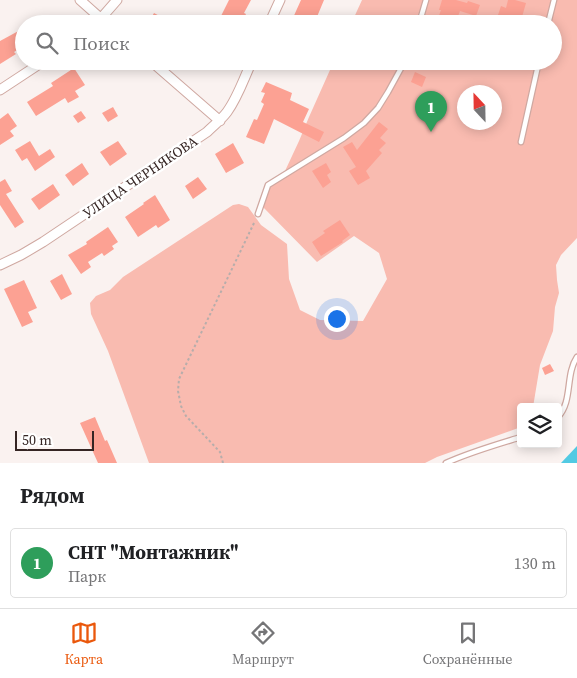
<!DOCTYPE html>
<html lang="ru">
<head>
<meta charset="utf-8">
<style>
	body { margin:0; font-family:"Source Serif 4",serif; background:#f6f6f6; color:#202124 }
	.controls { position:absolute; right:15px; bottom:15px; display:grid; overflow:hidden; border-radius:5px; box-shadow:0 2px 12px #0003 }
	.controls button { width:45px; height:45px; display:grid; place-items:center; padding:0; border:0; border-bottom:1px solid #e0e0e0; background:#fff; color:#202124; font:25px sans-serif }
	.compass { position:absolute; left:457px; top:85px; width:45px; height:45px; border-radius:50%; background:#fff; box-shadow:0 2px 12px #0003; rotate:338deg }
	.scale { position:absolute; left:15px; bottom:12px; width:79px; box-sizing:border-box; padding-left:5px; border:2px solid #352523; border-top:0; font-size:14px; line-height:18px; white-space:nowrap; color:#352523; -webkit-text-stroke:4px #fff; paint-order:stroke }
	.you { position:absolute; left:336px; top:318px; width:18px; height:18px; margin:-12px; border:4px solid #fff; border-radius:50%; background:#1a73e8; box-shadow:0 0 0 8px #1a73e833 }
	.badge { display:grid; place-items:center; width:32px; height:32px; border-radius:50%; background:#ea580c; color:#fff; font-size:16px; font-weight:700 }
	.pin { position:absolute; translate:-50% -41px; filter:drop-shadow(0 1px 2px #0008) }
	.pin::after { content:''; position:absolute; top:26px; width:18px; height:15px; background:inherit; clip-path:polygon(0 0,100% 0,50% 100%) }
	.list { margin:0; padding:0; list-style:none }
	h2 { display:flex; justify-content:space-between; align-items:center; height:65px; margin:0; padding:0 20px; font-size:21px }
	h2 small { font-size:16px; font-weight:400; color:#757577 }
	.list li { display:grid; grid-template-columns:32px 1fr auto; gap:15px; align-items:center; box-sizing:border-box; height:70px; margin:0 10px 10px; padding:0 10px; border:1px solid #e0e0e0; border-radius:5px }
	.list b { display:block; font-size:19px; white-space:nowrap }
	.list p { margin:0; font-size:16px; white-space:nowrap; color:#757577 }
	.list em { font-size:16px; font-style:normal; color:#757577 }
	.icon { flex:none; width:28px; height:28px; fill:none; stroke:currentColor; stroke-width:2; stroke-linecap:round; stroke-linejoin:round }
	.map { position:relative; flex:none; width:577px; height:463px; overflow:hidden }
	.search { position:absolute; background:#fff; box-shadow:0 2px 12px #0003; left:15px; right:15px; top:15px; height:55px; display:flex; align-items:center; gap:12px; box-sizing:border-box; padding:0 18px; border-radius:28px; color:#757577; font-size:19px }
	.sheet { height:145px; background:#fff }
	nav { display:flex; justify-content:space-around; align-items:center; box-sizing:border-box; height:70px; border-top:1px solid #e0e0e0; background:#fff; font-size:14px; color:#757577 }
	nav a { display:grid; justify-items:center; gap:2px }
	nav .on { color:#ea580c }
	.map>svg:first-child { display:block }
</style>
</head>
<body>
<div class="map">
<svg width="577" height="463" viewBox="0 0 577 463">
	<rect width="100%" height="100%" fill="#faf2f0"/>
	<path fill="#f9bbb0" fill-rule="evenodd" d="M362 0H577V238L561 255 556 265 557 280 559 293 555 307 553 331 540 365 533 407H521V427L437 457 425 463H149L108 351 91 314 90 303 96 296 110 290 123 277 233 205 239 204 248 207 261 225 287 244 289 279 300 310 320 320 363 321 387 279 379 253 354 236 317 262 263 207 268 189 285 171 299 141 309 117 334 61H553V24H351ZM464 92H494V122H464Z"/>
	<path fill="#52cae3" d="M577 446V463H561Z"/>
	<path fill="#fca193" d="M229 0H251L244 13 246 14 241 24H237L221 16Z
		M301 0H324L314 24H300L292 20Z
		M442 0H456L467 3 468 1 480 5 476 16 460 11 455 24H436L441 10H439Z
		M508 0H515L526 3 520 24H501L503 16 498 15 501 6 506 8Z
		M154 13 174 24H148Z
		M24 28V46L14 52 16 54 0 64V41Z
		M74 68 85 85 75 91 79 97 68 103 65 98 36 116 27 102 53 86 51 83Z
		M415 72 426 77 422 87 411 82Z
		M266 82 292 93 290 100 309 109 303 122 324 132 319 142 274 119 264 144 246 137 254 119 257 120 264 104 261 102 265 93 261 92Z
		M113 107 118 116 108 122 102 113Z
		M81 111 86 118 78 123 73 116Z
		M8 113 17 126 10 131 14 136 0 145V119Z
		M379 122 388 129 380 138 386 143 379 150 382 153 366 171 370 178 358 185 349 171 356 167 343 147 352 142 357 150Z
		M30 141 39 156 50 149 55 157 35 171 27 158 22 161 15 150Z
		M118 141 127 154 110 166 100 152Z
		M233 143 244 163 226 173 215 154Z
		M82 163 89 174 73 186 65 175Z
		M326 163 331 172 327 175 331 182 323 188 312 171Z
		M198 177 207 189 193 199 185 186Z
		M5 179 12 191 6 194 24 222 15 228 0 205V182Z
		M53 184 60 195 39 210 31 199Z
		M155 195 170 220 158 228 156 225 138 237 125 217 144 204 143 203Z
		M340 220 350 235 342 241 343 242 321 256 312 242 325 233 323 231Z
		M108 227 118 242 112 246 114 249 104 256 102 253 88 262 91 267 81 274 68 255 87 244 86 242Z
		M62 274 72 294 61 300 50 281Z
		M24 280 37 308 28 312 33 322 22 327 4 289Z
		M550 364 554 371 545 375 542 368Z
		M95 417 105 441 107 440 117 463H98L80 423Z"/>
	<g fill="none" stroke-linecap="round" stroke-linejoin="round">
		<g stroke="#cfa8a1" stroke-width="7">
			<path id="lane" d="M419 24 426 0
				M548 24 554 0
				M521 142 539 61
				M258 214 268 185 344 138 364 123 378 108 388 92 405 61
				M558 417C573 401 565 375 577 357
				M446 463C470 452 495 445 521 437"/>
		</g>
		<g stroke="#cfa8a1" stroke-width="11">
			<path id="street" d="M80 0 107 24
				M96 24 117 0
				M269 24 280 0
				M151 61 220 121
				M0 90 44 61
				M0 265 21 255 43 242 207 132C214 125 221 120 227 112 238 97 244 78 252 61"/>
		</g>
		<path stroke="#b7adab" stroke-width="2" stroke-dasharray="2.5 2.5" stroke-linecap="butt" d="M223 463 220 452 186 416 181 406 178 391 179 379 255 221"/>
		<use href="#lane" stroke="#fff" stroke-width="4.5"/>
		<use href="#street" stroke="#fff" stroke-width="9"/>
	</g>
	<g text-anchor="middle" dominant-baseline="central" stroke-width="5" stroke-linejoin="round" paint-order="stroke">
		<g font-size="14" fill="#352523" stroke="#fff">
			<text transform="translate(140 177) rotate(-34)">УЛИЦА ЧЕРНЯКОВА</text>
		</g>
	</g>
</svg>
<div class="controls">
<button><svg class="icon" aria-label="layers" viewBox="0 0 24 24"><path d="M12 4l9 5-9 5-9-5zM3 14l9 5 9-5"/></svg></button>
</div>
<svg class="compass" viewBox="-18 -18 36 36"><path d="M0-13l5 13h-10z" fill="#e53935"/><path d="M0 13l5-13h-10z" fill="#757577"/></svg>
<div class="scale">50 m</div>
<div class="you"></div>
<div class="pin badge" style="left:431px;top:132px;background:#2e9e5b">1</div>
<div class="search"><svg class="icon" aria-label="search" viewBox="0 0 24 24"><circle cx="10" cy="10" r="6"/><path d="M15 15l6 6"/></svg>Поиск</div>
</div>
<section class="sheet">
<h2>Рядом<small></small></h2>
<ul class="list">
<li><span class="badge" style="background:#2e9e5b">1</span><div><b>СНТ &quot;Монтажник&quot;</b><p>Парк</p></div><em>130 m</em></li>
</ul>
</section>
<nav>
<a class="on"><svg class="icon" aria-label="map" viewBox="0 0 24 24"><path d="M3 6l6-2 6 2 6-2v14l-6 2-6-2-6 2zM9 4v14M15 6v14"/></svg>Карта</a>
<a><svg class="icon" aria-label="directions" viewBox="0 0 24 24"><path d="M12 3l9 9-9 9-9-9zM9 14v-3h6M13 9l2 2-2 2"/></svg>Маршрут</a>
<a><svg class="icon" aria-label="saved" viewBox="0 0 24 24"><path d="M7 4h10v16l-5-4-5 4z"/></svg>Сохранённые</a>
</nav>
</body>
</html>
